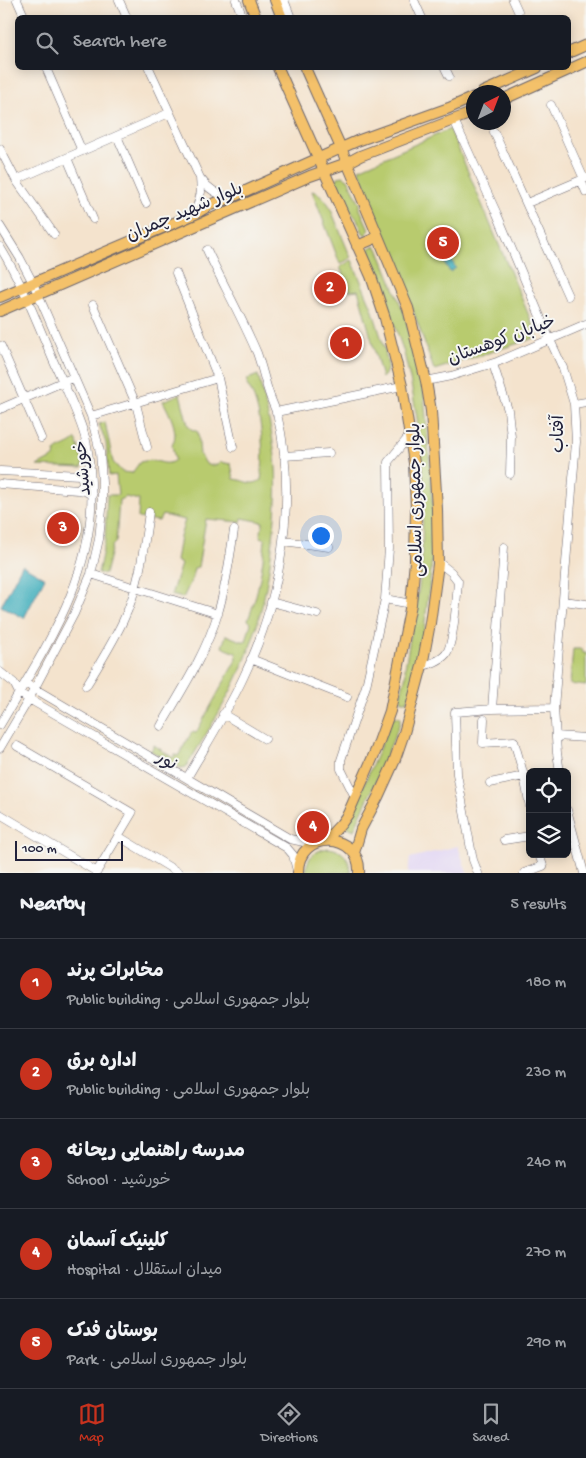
<!DOCTYPE html>
<html lang="en">
<head>
<meta charset="utf-8">
<style>
	body { margin:0; font-family:"Gochi Hand","Playpen Sans Arabic",sans-serif; background:#242831; color:#f1f3f6 }
	.controls { position:absolute; right:15px; bottom:15px; display:grid; overflow:hidden; border-radius:8px; box-shadow:0 2px 12px #0003 }
	.controls button { width:45px; height:45px; display:grid; place-items:center; padding:0; border:0; border-bottom:1px solid #363941; background:#171b24; color:#f1f3f6; font:25px sans-serif }
	.compass { position:absolute; left:466px; top:85px; width:45px; height:45px; border-radius:50%; background:#171b24; box-shadow:0 2px 12px #0003; rotate:42deg }
	.scale { position:absolute; left:15px; bottom:12px; width:108px; box-sizing:border-box; padding-left:5px; border:2px solid #22223b; border-top:0; font-size:14px; line-height:18px; white-space:nowrap; color:#22223b; -webkit-text-stroke:4px #f6f6f2; paint-order:stroke }
	.you { position:absolute; left:320px; top:535px; width:18px; height:18px; margin:-12px; border:4px solid #fff; border-radius:50%; background:#1a73e8; box-shadow:0 0 0 8px #1a73e833 }
	.badge { display:grid; place-items:center; width:32px; height:32px; border-radius:50%; background:#c8321e; color:#fff; font-size:16px; font-weight:700 }
	.pin { position:absolute; translate:-50% -50%; border:2px solid #fff; box-shadow:0 1px 5px #0006 }
	.list { margin:0; padding:0; list-style:none }
	h2 { display:flex; justify-content:space-between; align-items:center; height:65px; margin:0; padding:0 20px; font-size:21px }
	h2 small { font-size:16px; font-weight:400; color:#9ea1a6 }
	.list li { display:grid; grid-template-columns:32px 1fr auto; gap:15px; align-items:center; box-sizing:border-box; height:90px; padding:0 20px; border-top:1px solid #363941 }
	.list b { display:block; font-size:19px; white-space:nowrap }
	.list p { margin:0; font-size:16px; white-space:nowrap; color:#9ea1a6 }
	.list em { font-size:16px; font-style:normal; color:#9ea1a6 }
	.icon { flex:none; width:28px; height:28px; fill:none; stroke:currentColor; stroke-width:2; stroke-linecap:round; stroke-linejoin:round }
	.map { position:relative; flex:none; width:586px; height:873px; overflow:hidden }
	.search { position:absolute; background:#171b24; box-shadow:0 2px 12px #0003; left:15px; right:15px; top:15px; height:55px; display:flex; align-items:center; gap:12px; box-sizing:border-box; padding:0 18px; border-radius:8px; color:#9ea1a6; font-size:19px }
	.sheet { height:515px; background:#171b24 }
	nav { display:flex; justify-content:space-around; align-items:center; box-sizing:border-box; height:70px; border-top:1px solid #363941; background:#171b24; font-size:14px; color:#9ea1a6 }
	nav a { display:grid; justify-items:center; gap:2px }
	nav .on { color:#c8321e }
	.map>svg:first-child { display:block }
</style>
</head>
<body>
<div class="map">
<svg width="586" height="873" viewBox="0 0 586 873">
	<rect width="100%" height="100%" fill="#f6f6f2"/>
	<filter id="ink" filterUnits="userSpaceOnUse"><feTurbulence type="fractalNoise" baseFrequency=".02" numOctaves="2"/><feDisplacementMap in="SourceGraphic" scale="10" xChannelSelector="R" yChannelSelector="G"/><feConvolveMatrix kernelMatrix="1 2 1 2 8 2 1 2 1" color-interpolation-filters="sRGB"/></filter>
	<filter id="wash" filterUnits="userSpaceOnUse"><feTurbulence type="fractalNoise" baseFrequency=".0096" numOctaves="4" result="noise"/><feDisplacementMap in="SourceGraphic" scale="20" xChannelSelector="R" yChannelSelector="G"/><feGaussianBlur stdDeviation="1.12" result="paint"/><feColorMatrix in="noise" values="0 0 0 0 0 0 0 0 0 0 0 0 0 0 0 0 0 1.4 0 .05"/><feComposite in="paint" operator="in"/></filter>
	<g filter="url(#wash)">
		<rect width="100%" height="100%" fill="#f4e3cd"/>
		<path fill="#e1d4f4" d="M458 846 467 873H408L410 858Z"/>
		<path fill="#b8cb6e" stroke="#6d7654" d="M450 129 538 337 434 370 398 267 377 218 359 169Z
			M343 176 348 179 360 203V209L369 229 366 235 363 233 357 219 348 208 336 182 338 177Z
			M312 191C320 193 324 198 329 205L351 258 340 264Z
			M374 246 378 248 404 313 423 381 431 479 434 527 431 572 424 630 412 690 407 701H402L400 697 406 675 405 668 419 587 422 561 423 494 417 418 411 384 404 353 369 248Z
			M352 260 372 308 385 350 388 366 385 375 382 378 358 290 350 291 340 267Z
			M258 375C265 402 272 429 275 457 278 481 276 505 274 529 269 581 260 630 237 678 222 709 204 738 186 767L181 768 151 751 154 745 173 758 175 755 178 756 192 732 196 733 237 658 236 653 222 647 226 635 241 641H246L251 623 248 620C258 594 263 567 265 539L260 537 263 522 242 518 241 522 206 519 198 567 194 568 192 579 183 598 171 595 181 564 176 561 180 537 185 520 162 515 159 521 138 518 139 500 126 497 119 500 116 542 112 546 105 574 98 573 105 541 107 495H118L116 475 109 476 106 443 99 424 105 422 113 462 122 472 132 473 140 462C144 461 150 460 154 461 163 462 167 466 175 460L172 445C180 432 169 413 163 401L180 394 188 425 191 429 198 432 200 455 207 465H218L220 462 231 464 234 479C245 480 251 487 261 480 265 456 262 404 247 385L248 379Z
			M76 439 83 462 82 468 37 466C43 462 49 461 54 457L55 452C61 446 70 446 76 439Z
			M573 649H582L583 653H586V686L570 684Z
			M393 717H400V723L372 790 356 825 354 830 346 826Z
			M329 848C343 850 350 858 351 873H306C306 858 314 850 329 848Z"/>
		<path fill="#40aebc" stroke="#31687c" d="M448 255 456 268 450 272 442 259Z
			M22 565 45 578 24 618 1 606Z"/>
	</g>
	<g filter="url(#ink)">
		<g fill="none" stroke-linecap="round" stroke-linejoin="round">
			<g stroke="#6c666e" stroke-width="9">
				<path id="minor" d="M17 0 25 18
					M119 0 127 18
					M236 0 243 18
					M284 0 291 18
					M414 0 422 18
					M513 0 518 11
					M46 68 82 151
					M149 68 200 178C208 189 217 194 230 198
					M445 68 449 76
					M551 105 584 179
					M454 120 497 214 550 340 563 368 574 404 576 442 554 708 557 753 560 772
					M494 132 568 296
					M117 136 146 203
					M0 149 16 180 54 234
					M67 158 93 219
					M16 180 169 113
					M581 180 586 192
					M527 203 586 178
					M195 214 201 192 200 178
					M0 226 20 258 33 283 91 416 100 452 102 483V510L99 539 91 574 74 614 29 699 0 748
					M0 247C22 283 37 322 53 360 64 385 77 410 85 437 89 451 90 467 91 482 97 574 45 648 0 725
					M176 273 218 378 233 447
					M93 305 136 404 147 447
					M1 346 41 438
					M493 364 508 410 511 437 510 474
					M426 381 451 376 497 362 586 324
					M574 404 586 402
					M0 409 74 377
					M276 412 402 386
					M91 416 218 378
					M284 456 329 453
					M0 471 80 475 85 472 90 465
					M0 484 78 490 85 491 92 495
					M78 490 82 486 84 482 80 475
					M283 541 329 547
					M91 574 218 614
					M385 599 411 604
					M564 601 586 604
					M271 602 317 614
					M251 659 347 697
					M422 666C429 665 441 660 446 654 454 644 457 595 458 581L451 572 438 562
					M0 672 14 683 19 693 29 699 287 848 293 855 297 871
					M30 686 290 839 313 844
					M86 686C99 665 112 644 123 621 139 588 144 549 149 512
					M492 709 504 547
					M223 714 265 739
					M484 719 483 743 514 741 524 776 530 807
					M161 726C182 690 206 653 218 613 226 586 230 558 234 530
					M556 736 586 738
					M17 746 132 813 96 873
					M187 778C206 745 228 711 244 676 281 599 298 498 277 414 275 408 272 402 270 396 265 382 262 367 257 353 242 318 223 284 207 250
					M490 783 524 776
					M355 797 341 769V760L366 686 385 599 389 549 388 462 411 434
					M567 810 584 873
					M0 814 97 872
					M118 836 179 873
					M504 840 530 836
					M478 873 473 860 457 774 455 712 492 709 554 708
					M524 873 543 866 539 854"/>
			</g>
			<g stroke="#6c666e" stroke-width="12">
				<path id="major" d="M249 0 256 18
					M275 0 282 18
					M568 53 586 45
					M278 68 371 276 385 318 402 386 414 463 416 509 415 561 411 604 390 711 376 750 348 814 341 824 326 840
					M305 68 341 148 408 308 426 381 431 411 437 509 438 564 430 623 422 666 404 733 394 762 378 797 361 829 354 853
					M483 92 537 68
					M504 99 586 62
					M357 246 378 237
					M0 297 195 214 210 205 230 198 357 141 449 108 474 97
					M0 311 310 176 347 163 360 156 474 112
					M298 873C297 828 362 832 359 873"/>
			</g>
			<use href="#minor" stroke="#fff" stroke-width="8"/>
			<use href="#major" stroke="#f4c16a" stroke-width="10"/>
		</g>
	</g>
	<g text-anchor="middle" dominant-baseline="central" stroke-width="4" stroke-linejoin="round" paint-order="stroke">
		<g font-size="18" fill="#22223b" stroke="#f6f6f2">
			<text transform="translate(185 213) rotate(-23)">بلوار شهید چمران</text>
			<text transform="translate(502 341) rotate(-20)">خیابان کوهستان</text>
			<text transform="translate(559 434) rotate(-90)">آفتاب</text>
			<text transform="translate(84 468) rotate(-95)">خورشید</text>
			<text transform="translate(417 500) rotate(-91)">بلوار جمهوری اسلامی</text>
			<text transform="translate(166 762) rotate(30)">نور</text>
		</g>
	</g>
</svg>
<div class="controls">
<button><svg class="icon" aria-label="locate" viewBox="0 0 24 24"><circle cx="12" cy="12" r="6"/><path d="M12 2v4M12 18v4M2 12h4M18 12h4"/></svg></button>
<button><svg class="icon" aria-label="layers" viewBox="0 0 24 24"><path d="M12 4l9 5-9 5-9-5zM3 14l9 5 9-5"/></svg></button>
</div>
<svg class="compass" viewBox="-18 -18 36 36"><path d="M0-13l5 13h-10z" fill="#e53935"/><path d="M0 13l5-13h-10z" fill="#9ea1a6"/></svg>
<div class="scale">100 m</div>
<div class="you"></div>
<div class="pin badge" style="left:346px;top:343px">1</div>
<div class="pin badge" style="left:330px;top:288px">2</div>
<div class="pin badge" style="left:63px;top:528px">3</div>
<div class="pin badge" style="left:313px;top:827px">4</div>
<div class="pin badge" style="left:443px;top:243px">5</div>
<div class="search"><svg class="icon" aria-label="search" viewBox="0 0 24 24"><circle cx="10" cy="10" r="6"/><path d="M15 15l6 6"/></svg>Search here</div>
</div>
<section class="sheet">
<h2>Nearby<small>5 results</small></h2>
<ul class="list">
<li><span class="badge">1</span><div><b>مخابرات پرند</b><p>Public building · بلوار جمهوری اسلامی</p></div><em>180 m</em></li>
<li><span class="badge">2</span><div><b>اداره برق</b><p>Public building · بلوار جمهوری اسلامی</p></div><em>230 m</em></li>
<li><span class="badge">3</span><div><b>مدرسه راهنمایی ریحانه</b><p>School · خورشید</p></div><em>240 m</em></li>
<li><span class="badge">4</span><div><b>کلینیک آسمان</b><p>Hospital · میدان استقلال</p></div><em>270 m</em></li>
<li><span class="badge">5</span><div><b>بوستان فدک</b><p>Park · بلوار جمهوری اسلامی</p></div><em>290 m</em></li>
</ul>
</section>
<nav>
<a class="on"><svg class="icon" aria-label="map" viewBox="0 0 24 24"><path d="M3 6l6-2 6 2 6-2v14l-6 2-6-2-6 2zM9 4v14M15 6v14"/></svg>Map</a>
<a><svg class="icon" aria-label="directions" viewBox="0 0 24 24"><path d="M12 3l9 9-9 9-9-9zM9 14v-3h6M13 9l2 2-2 2"/></svg>Directions</a>
<a><svg class="icon" aria-label="saved" viewBox="0 0 24 24"><path d="M7 4h10v16l-5-4-5 4z"/></svg>Saved</a>
</nav>
</body>
</html>
